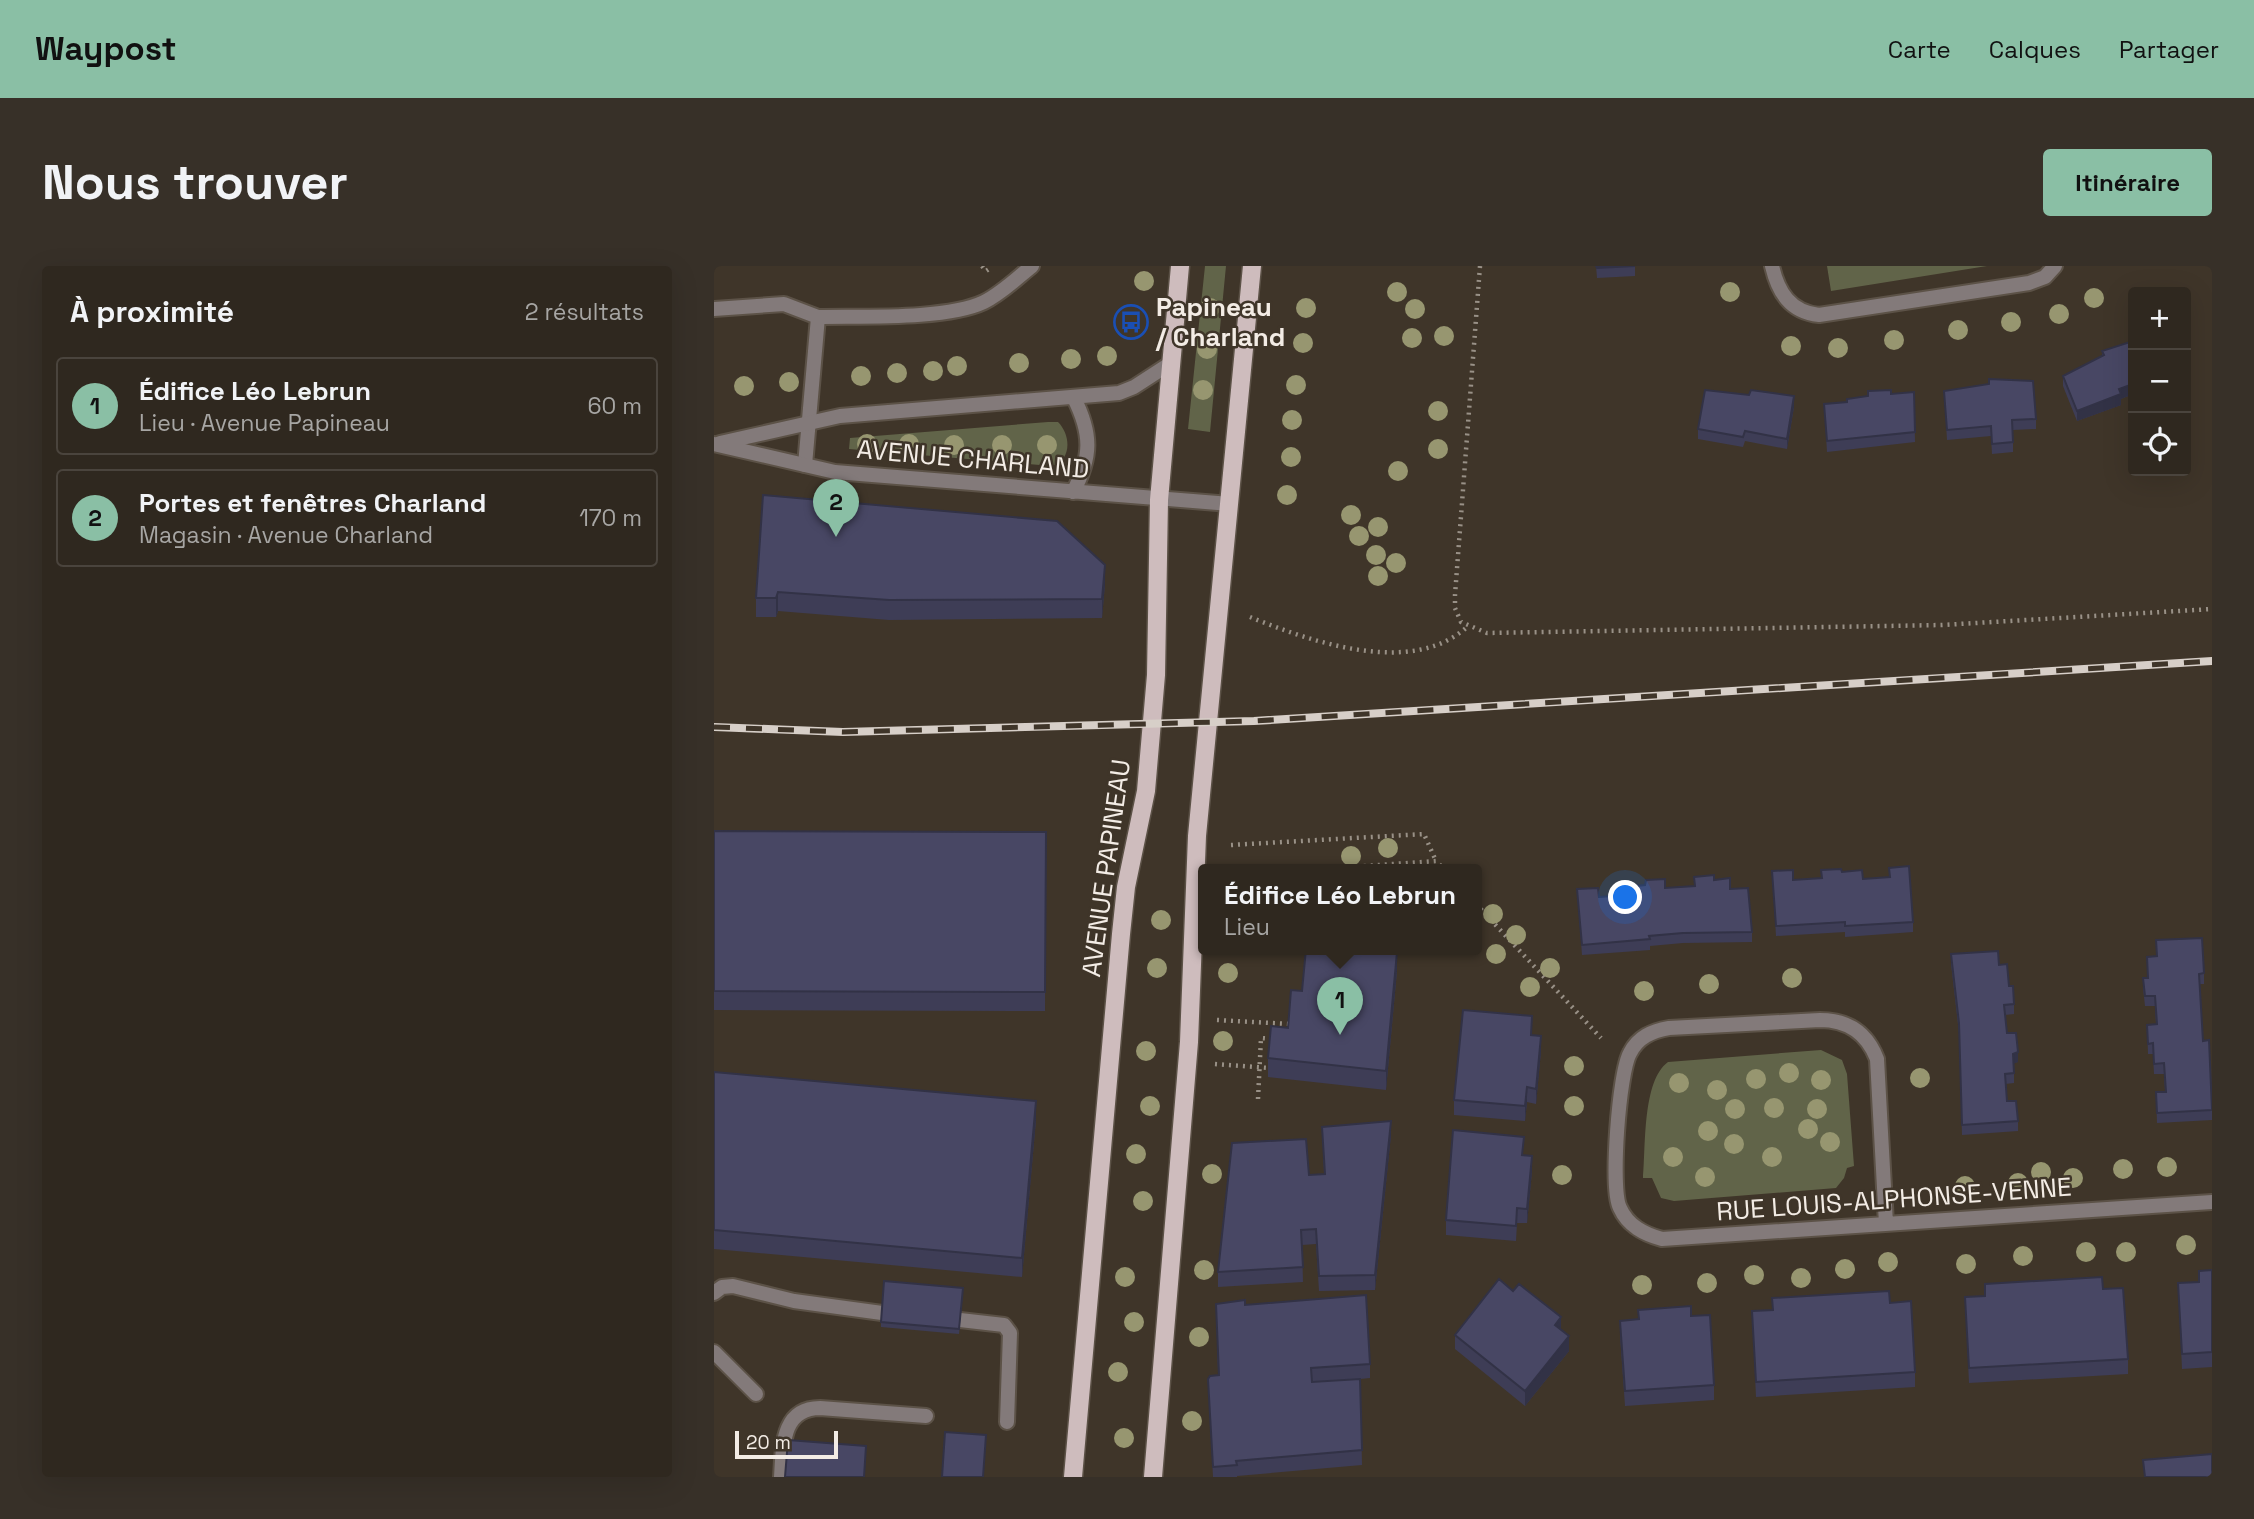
<!DOCTYPE html>
<html lang="fr">
<head>
<meta charset="utf-8">
<style>
	body { margin:0; font-family:"Space Grotesk",sans-serif; background:#373028; color:#f1f3f6 }
	.controls { position:absolute; right:21px; top:21px; display:grid; overflow:hidden; border-radius:7px; box-shadow:0 7px 28px #0002 }
	.controls button { width:63px; height:63px; display:grid; place-items:center; padding:0; border:0; border-bottom:2px solid #4a443d; background:#2f281f; color:#f1f3f6; font:35px sans-serif }
	.scale { position:absolute; left:21px; bottom:18px; width:103px; box-sizing:border-box; padding-left:7px; border:4px solid #f3ece5; border-top:0; font-size:19px; line-height:24px; white-space:nowrap; color:#f3ece5; -webkit-text-stroke:5px #3f3529; paint-order:stroke }
	.you { position:absolute; left:912px; top:632px; width:24px; height:24px; margin:-18px; border:5px solid #fff; border-radius:50%; background:#1a73e8; box-shadow:0 0 0 10px #1a73e833 }
	.badge { display:grid; place-items:center; width:46px; height:46px; border-radius:50%; background:#8abfa5; color:#111; font-size:23px; font-weight:700 }
	.pin { position:absolute; translate:-50% -58px; filter:drop-shadow(0 2px 4px #0008) }
	.pin::after { content:''; position:absolute; top:37px; width:24px; height:21px; background:inherit; clip-path:polygon(0 0,100% 0,50% 100%) }
	.popup { position:absolute; left:484px; top:598px; width:284px; height:91px; box-sizing:border-box; display:grid; place-content:center; border-radius:7px; background:#2f281f; filter:drop-shadow(0 2px 5px #0005); font-size:23px; white-space:nowrap; color:#a7a6a4 }
	.popup b { font-size:26px; color:#f1f3f6 }
	.popup::after { content:''; position:absolute; left:50%; top:100%; margin-left:-14px; border:14px solid transparent; border-top-color:#2f281f }
	.list { margin:0; padding:0; list-style:none }
	h2 { display:flex; justify-content:space-between; align-items:center; height:91px; margin:0; padding:0 28px; font-size:30px }
	h2 small { font-size:23px; font-weight:400; color:#a7a6a4 }
	.list li { display:grid; grid-template-columns:46px 1fr auto; gap:21px; align-items:center; box-sizing:border-box; height:98px; margin:0 14px 14px; padding:0 14px; border:2px solid #4a443d; border-radius:7px }
	.list b { display:block; font-size:26px; white-space:nowrap }
	.list p { margin:0; font-size:23px; white-space:nowrap; color:#a7a6a4 }
	.list em { font-size:23px; font-style:normal; color:#a7a6a4 }
	.icon { flex:none; width:38px; height:38px; fill:none; stroke:currentColor; stroke-width:2; stroke-linecap:round; stroke-linejoin:round }
	.map { position:relative; flex:none; width:1498px; height:1211px; overflow:hidden; border-radius:7px }
	header { display:flex; align-items:center; gap:42px; box-sizing:border-box; height:98px; padding:0 35px; background:#8abfa5; color:#111 }
	header strong { font-size:33px }
	nav { display:flex; gap:38px; margin-inline-start:auto; font-size:24px }
	.intro { display:flex; align-items:center; justify-content:space-between; box-sizing:border-box; height:168px; padding:0 42px }
	h1 { margin:0; font-size:49px }
	.button { padding:18px 32px; border-radius:7px; background:#8abfa5; color:#111; font-size:24px; font-weight:700 }
	main { display:flex; gap:42px; padding:0 42px }
	aside { flex:1; background:#2f281f; border-radius:7px; box-shadow:0 7px 28px #0002 }
	.map>svg:first-child { display:block }
</style>
</head>
<body>
<header>
<strong>Waypost</strong>
<nav><a>Carte</a><a>Calques</a><a>Partager</a></nav>
</header>
<div class="intro"><h1>Nous trouver</h1><a class="button">Itinéraire</a></div>
<main>
<aside>
<h2>À proximité<small>2 résultats</small></h2>
<ul class="list">
<li><span class="badge">1</span><div><b>Édifice Léo Lebrun</b><p>Lieu · Avenue Papineau</p></div><em>60 m</em></li>
<li><span class="badge">2</span><div><b>Portes et fenêtres Charland</b><p>Magasin · Avenue Charland</p></div><em>170 m</em></li>
</ul>
</aside>
<div class="map">
<svg width="1498" height="1211" viewBox="0 0 1498 1211">
	<rect width="100%" height="100%" fill="#3f3529"/>
	<path fill="#616449" d="M491 0H512L496 166 474 163Z
		M1113 0H1273L1117 25Z
		M334 156H344C357 169 358 194 338 200L135 183 136 172Z
		M1107 784 1128 794 1133 808 1140 900 1133 902 1130 912 1122 922 960 935 947 932 938 912H929C932 881 928 815 954 796Z"/>
	<g fill="none" stroke-linecap="round" stroke-linejoin="round">
		<g stroke="#5c5247" stroke-width="18">
			<path id="service" d="M0 43 70 38 104 51
				M91 199 104 51C148 50 232 54 270 36 288 27 303 12 318 0
				M0 1027 8 1021 19 1020 80 1035 168 1047
				M246 1054 290 1059 296 1067 293 1156
				M0 1086 42 1128
				M67 1211C69 1182 67 1142 106 1142L212 1150"/>
		</g>
		<g stroke="#5c5247" stroke-width="18">
			<path id="minor" d="M1058 0C1064 26 1076 46 1105 49L1315 17 1331 11 1341 0
				M1172 958 1163 793C1153 767 1134 754 1106 754L955 762C938 765 924 771 916 787 905 806 896 923 906 942 914 960 930 968 948 973L1498 936"/>
		</g>
		<g stroke="#5c5247" stroke-width="18">
			<path id="tertiary" d="M6 177 126 150 405 127 420 121 457 97
				M0 178 121 206 516 238
				M359 226C378 191 378 168 360 132"/>
		</g>
		<g stroke="#5c5247" stroke-width="21">
			<path id="primary" d="M359 1211 407 668 412 621 432 525 442 409 445 234 466 0
				M439 1211 475 776 483 570 538 0"/>
		</g>
		<path stroke="#999187" stroke-width="4.5" stroke-dasharray="2 5" stroke-linecap="butt" d="M268 0 272 5 275 3
			M766 0 741 329V342L747 356 773 367 1228 359 1498 343
			M536 351C598 376 697 411 753 361
			M517 579 710 568 722 595
			M608 603 722 595 730 603
			M762 638 887 772
			M503 754 576 758
			M501 798 555 802
			M544 833 547 772 559 773"/>
		<use href="#service" stroke="#837a7a" stroke-width="14"/>
		<use href="#minor" stroke="#837a7a" stroke-width="14"/>
		<use href="#tertiary" stroke="#837a7a" stroke-width="14"/>
		<use href="#primary" stroke="#cebcbd" stroke-width="18"/>
		<g stroke="#d7cfc8" stroke-width="8">
			<path id="rail" d="M0 461 129 466 540 455 1498 395"/>
		</g>
		<use href="#rail" stroke="#3f3529" stroke-width="5" stroke-dasharray="16" stroke-linecap="butt"/>
	</g>
	<g fill="#979670">
		<circle cx="430" cy="15" r="10"/>
		<circle cx="683" cy="26" r="10"/>
		<circle cx="1016" cy="26" r="10"/>
		<circle cx="1380" cy="32" r="10"/>
		<circle cx="496" cy="42" r="10"/>
		<circle cx="592" cy="42" r="10"/>
		<circle cx="701" cy="43" r="10"/>
		<circle cx="1345" cy="48" r="10"/>
		<circle cx="1297" cy="56" r="10"/>
		<circle cx="1244" cy="64" r="10"/>
		<circle cx="730" cy="70" r="10"/>
		<circle cx="698" cy="72" r="10"/>
		<circle cx="1180" cy="74" r="10"/>
		<circle cx="589" cy="77" r="10"/>
		<circle cx="1077" cy="80" r="10"/>
		<circle cx="1124" cy="82" r="10"/>
		<circle cx="493" cy="83" r="10"/>
		<circle cx="393" cy="90" r="10"/>
		<circle cx="357" cy="93" r="10"/>
		<circle cx="305" cy="97" r="10"/>
		<circle cx="243" cy="100" r="10"/>
		<circle cx="219" cy="105" r="10"/>
		<circle cx="183" cy="107" r="10"/>
		<circle cx="147" cy="110" r="10"/>
		<circle cx="75" cy="116" r="10"/>
		<circle cx="582" cy="119" r="10"/>
		<circle cx="30" cy="120" r="10"/>
		<circle cx="489" cy="124" r="10"/>
		<circle cx="724" cy="145" r="10"/>
		<circle cx="578" cy="154" r="10"/>
		<circle cx="153" cy="178" r="10"/>
		<circle cx="195" cy="178" r="10"/>
		<circle cx="240" cy="179" r="10"/>
		<circle cx="288" cy="179" r="10"/>
		<circle cx="333" cy="179" r="10"/>
		<circle cx="724" cy="183" r="10"/>
		<circle cx="577" cy="191" r="10"/>
		<circle cx="684" cy="205" r="10"/>
		<circle cx="573" cy="229" r="10"/>
		<circle cx="637" cy="249" r="10"/>
		<circle cx="664" cy="261" r="10"/>
		<circle cx="645" cy="270" r="10"/>
		<circle cx="662" cy="289" r="10"/>
		<circle cx="682" cy="297" r="10"/>
		<circle cx="664" cy="310" r="10"/>
		<circle cx="674" cy="582" r="10"/>
		<circle cx="637" cy="590" r="10"/>
		<circle cx="779" cy="648" r="10"/>
		<circle cx="447" cy="654" r="10"/>
		<circle cx="802" cy="669" r="10"/>
		<circle cx="782" cy="688" r="10"/>
		<circle cx="443" cy="702" r="10"/>
		<circle cx="836" cy="702" r="10"/>
		<circle cx="514" cy="707" r="10"/>
		<circle cx="1078" cy="712" r="10"/>
		<circle cx="995" cy="718" r="10"/>
		<circle cx="816" cy="721" r="10"/>
		<circle cx="930" cy="725" r="10"/>
		<circle cx="509" cy="775" r="10"/>
		<circle cx="432" cy="785" r="10"/>
		<circle cx="860" cy="800" r="10"/>
		<circle cx="1075" cy="807" r="10"/>
		<circle cx="1206" cy="812" r="10"/>
		<circle cx="1042" cy="813" r="10"/>
		<circle cx="1107" cy="814" r="10"/>
		<circle cx="965" cy="817" r="10"/>
		<circle cx="1003" cy="824" r="10"/>
		<circle cx="436" cy="840" r="10"/>
		<circle cx="860" cy="840" r="10"/>
		<circle cx="1060" cy="842" r="10"/>
		<circle cx="1021" cy="843" r="10"/>
		<circle cx="1103" cy="843" r="10"/>
		<circle cx="1094" cy="863" r="10"/>
		<circle cx="994" cy="865" r="10"/>
		<circle cx="1116" cy="876" r="10"/>
		<circle cx="1020" cy="878" r="10"/>
		<circle cx="422" cy="888" r="10"/>
		<circle cx="959" cy="891" r="10"/>
		<circle cx="1058" cy="891" r="10"/>
		<circle cx="1453" cy="901" r="10"/>
		<circle cx="1409" cy="903" r="10"/>
		<circle cx="1327" cy="906" r="10"/>
		<circle cx="498" cy="908" r="10"/>
		<circle cx="848" cy="909" r="10"/>
		<circle cx="991" cy="911" r="10"/>
		<circle cx="1359" cy="912" r="10"/>
		<circle cx="1304" cy="917" r="10"/>
		<circle cx="1251" cy="920" r="10"/>
		<circle cx="429" cy="935" r="10"/>
		<circle cx="1472" cy="979" r="10"/>
		<circle cx="1372" cy="986" r="10"/>
		<circle cx="1412" cy="986" r="10"/>
		<circle cx="1309" cy="990" r="10"/>
		<circle cx="1174" cy="996" r="10"/>
		<circle cx="1252" cy="998" r="10"/>
		<circle cx="1131" cy="1003" r="10"/>
		<circle cx="490" cy="1004" r="10"/>
		<circle cx="1040" cy="1009" r="10"/>
		<circle cx="411" cy="1011" r="10"/>
		<circle cx="1087" cy="1012" r="10"/>
		<circle cx="993" cy="1017" r="10"/>
		<circle cx="928" cy="1019" r="10"/>
		<circle cx="420" cy="1056" r="10"/>
		<circle cx="485" cy="1071" r="10"/>
		<circle cx="404" cy="1106" r="10"/>
		<circle cx="478" cy="1155" r="10"/>
		<circle cx="410" cy="1172" r="10"/>
	</g>
	<path fill="#3e3d56" d="M882 0H921V10L883 12Z
		M1419 75V128L1407 133V139L1363 155 1349 120V110L1388 90V85Z
		M1230 125 1322 153V163L1299 164V186L1278 188 1277 170 1233 174Z
		M1200 126 1201 176 1113 186 1110 138 1133 136 1177 128Z
		M1035 129 1080 141 1073 183 1031 175 1029 181 984 173V163Z
		M49 229 391 318 388 352 175 354 64 345 62 351H42V332Z
		M0 565 332 566 331 745 0 744Z
		M1175 602 1199 656V666L1131 671V666L1062 670 1058 605 1079 614 1108 612 1128 606 1149 613 1175 611Z
		M980 611 1000 614 1016 623 1038 666V676L969 677 936 680V684L868 689 863 623 885 631 912 629V621L951 622 980 620Z
		M1442 674 1490 707V718H1485L1489 775 1498 829V854L1443 857 1442 826H1451L1450 808H1440L1439 788H1434L1433 759 1442 758 1441 740H1431L1429 722V712H1434L1442 690Z
		M1237 688 1285 699 1295 720 1300 738V748L1291 749 1293 767 1304 796 1300 797V817L1291 818 1293 835 1304 855V865L1248 869 1245 767 1237 698Z
		M683 705 672 824 554 811V792L574 762Z
		M818 769 827 785 822 838 813 836 811 855 740 849V834Z
		M0 806 322 854 308 1011 0 983Z
		M608 861 677 869 661 1024 605 1025 602 978 588 979 589 1016 504 1021V1006L595 909 610 908Z
		M809 889 818 905 813 957H803L802 975 732 969V954Z
		M1498 1004V1101L1468 1103 1464 1017 1485 1016V1005Z
		M1271 1018 1389 1023 1414 1093V1108L1255 1117 1251 1031 1271 1030Z
		M249 1027 245 1068 167 1061V1056Z
		M1058 1032 1176 1037 1201 1106V1121L1042 1131 1038 1045 1058 1044Z
		M502 1038 531 1039 656 1098V1112L646 1113 648 1199 523 1210V1211H499L494 1113 504 1109Z
		M924 1044 977 1050 1000 1119V1134L911 1140 906 1070V1055L924 1053Z
		M847 1063 855 1085 811 1140 741 1083V1069Z"/>
	<path fill="#323246" d="M1419 118V128L1407 133V139L1363 155V145L1405 123Z
		M1080 130V141L1073 183V173Z
		M391 299V318L388 352V333Z
		M64 326V345L62 351V332Z
		M683 686V705L672 824V805Z
		M827 770V785L822 838V823Z
		M1304 786V796L1299 798V788Z
		M813 821V836L811 855V840Z
		M322 835V854L308 1011V992Z
		M677 855V869L661 1024V1009Z
		M818 890V905L813 957V943Z
		M847 1051V1066L841 1059Z
		M855 1070V1085L811 1140V1125Z"/>
	<path fill="#484764" stroke="#323246" stroke-width="2" d="M882 0H921L883 2Z
		M1419 75V118L1405 123 1407 128 1363 145 1349 110 1390 89 1388 85Z
		M1275 113 1319 115 1322 153 1298 154 1299 176 1278 178 1277 160 1233 164 1230 125 1275 118Z
		M991 124 1035 129 1037 124 1080 130 1073 173 1031 165 1029 171 984 163Z
		M1177 124V128L1200 126 1201 166 1113 175 1110 138 1133 136V133L1154 130V125Z
		M49 229 343 255 391 299 388 333 175 334 64 326 62 332H42Z
		M0 565 332 566 331 726 0 725Z
		M1195 600 1199 656 1131 660V656L1062 660 1058 605 1079 604V614L1108 612 1107 604 1127 603 1128 606 1148 604 1149 613 1176 611 1175 602Z
		M1000 609V614L1016 612V623L1034 622 1038 666 969 667 935 670 936 673 868 679 863 623 884 622 885 631 913 629 912 621 931 619 932 614 951 613V622L981 620 980 611Z
		M1488 672 1490 707 1485 708 1489 775 1495 774 1498 844 1443 847 1442 826H1452L1450 797 1440 798 1439 777 1434 778 1433 759 1443 758 1441 730H1431L1429 712H1434L1433 691 1443 690 1442 674Z
		M592 683H655L683 686 672 805 554 792 557 760 574 762 577 724 588 725Z
		M1284 685 1285 699 1293 698 1295 720H1299L1300 738 1290 739 1293 767H1302L1304 786 1299 788 1300 807 1291 808 1293 835H1302L1304 855 1248 859 1245 757 1237 688Z
		M749 744 818 750 817 769 827 770 822 823 813 821 811 840 740 834Z
		M0 806 322 835 308 992 0 964Z
		M677 855 661 1009 605 1010 602 963 587 964 589 1001 504 1006 518 877 592 873 595 909 611 908 608 861Z
		M739 864 810 871 808 889 818 890 813 943 803 942 802 960 732 954Z
		M1498 1004V1086L1468 1088 1464 1017 1485 1016V1005Z
		M1388 1011 1389 1023 1409 1022 1414 1093 1255 1102 1251 1031 1271 1030V1018Z
		M785 1013 799 1025 805 1018 847 1051 841 1059 855 1070 811 1125 741 1069Z
		M170 1015 249 1022 245 1063 167 1056Z
		M1175 1025 1176 1037 1197 1035 1201 1106 1042 1116 1038 1045 1059 1044 1058 1032Z
		M652 1029 656 1098 597 1102 598 1116 646 1113 648 1184 522 1195 523 1199 499 1201 494 1113 496 1110 505 1109 502 1038 531 1034V1039Z
		M977 1040V1050L996 1049 1000 1119 911 1125 906 1055 925 1053 924 1044Z
		M231 1166 272 1169 269 1211H228Z
		M74 1174 152 1180 150 1211H71Z
		M1498 1188V1211H1431L1429 1194Z"/>
	<defs>
		<g id="bus-ring" transform="scale(1.75)"><circle r="9.5" fill="#3f3529" stroke="#1a4fb4" stroke-width="1.5"/><path d="M-5-6H5V4H4V6H2V4H-2V6H-4V4H-5ZM-3.5-4V0h7V-4ZM-3.5 1.2v1.5H-2V1.2ZM2 1.2v1.5H3.5V1.2Z" fill="#1a4fb4"/></g>
	</defs>
	<g fill-rule="evenodd">
		<use href="#bus-ring" x="417" y="56"/>
	</g>
	<g text-anchor="middle" dominant-baseline="central" stroke-width="5" stroke-linejoin="round" paint-order="stroke">
		<g font-size="26" font-weight="bold" fill="#f3ece5" stroke="#3f3529" text-anchor="start">
			<text x="442" y="41">Papineau<tspan x="442" dy="30">/ Charland</tspan></text>
		</g>
		<g font-size="26" fill="#f3ece5" stroke="#3f3529">
			<text transform="translate(259 193) rotate(5)">AVENUE CHARLAND</text>
			<text transform="translate(392 602) rotate(-82)">AVENUE PAPINEAU</text>
			<text transform="translate(1180 933) rotate(-4)">RUE LOUIS-ALPHONSE-VENNE</text>
		</g>
	</g>
</svg>
<div class="controls">
<button>+</button>
<button>−</button>
<button><svg class="icon" aria-label="locate" viewBox="0 0 24 24"><circle cx="12" cy="12" r="6"/><path d="M12 2v4M12 18v4M2 12h4M18 12h4"/></svg></button>
</div>
<div class="scale">20 m</div>
<div class="you"></div>
<div class="pin badge" style="left:626px;top:769px">1</div>
<div class="popup"><b>Édifice Léo Lebrun</b>Lieu</div>
<div class="pin badge" style="left:122px;top:271px">2</div>
</div>
</main>
</body>
</html>
